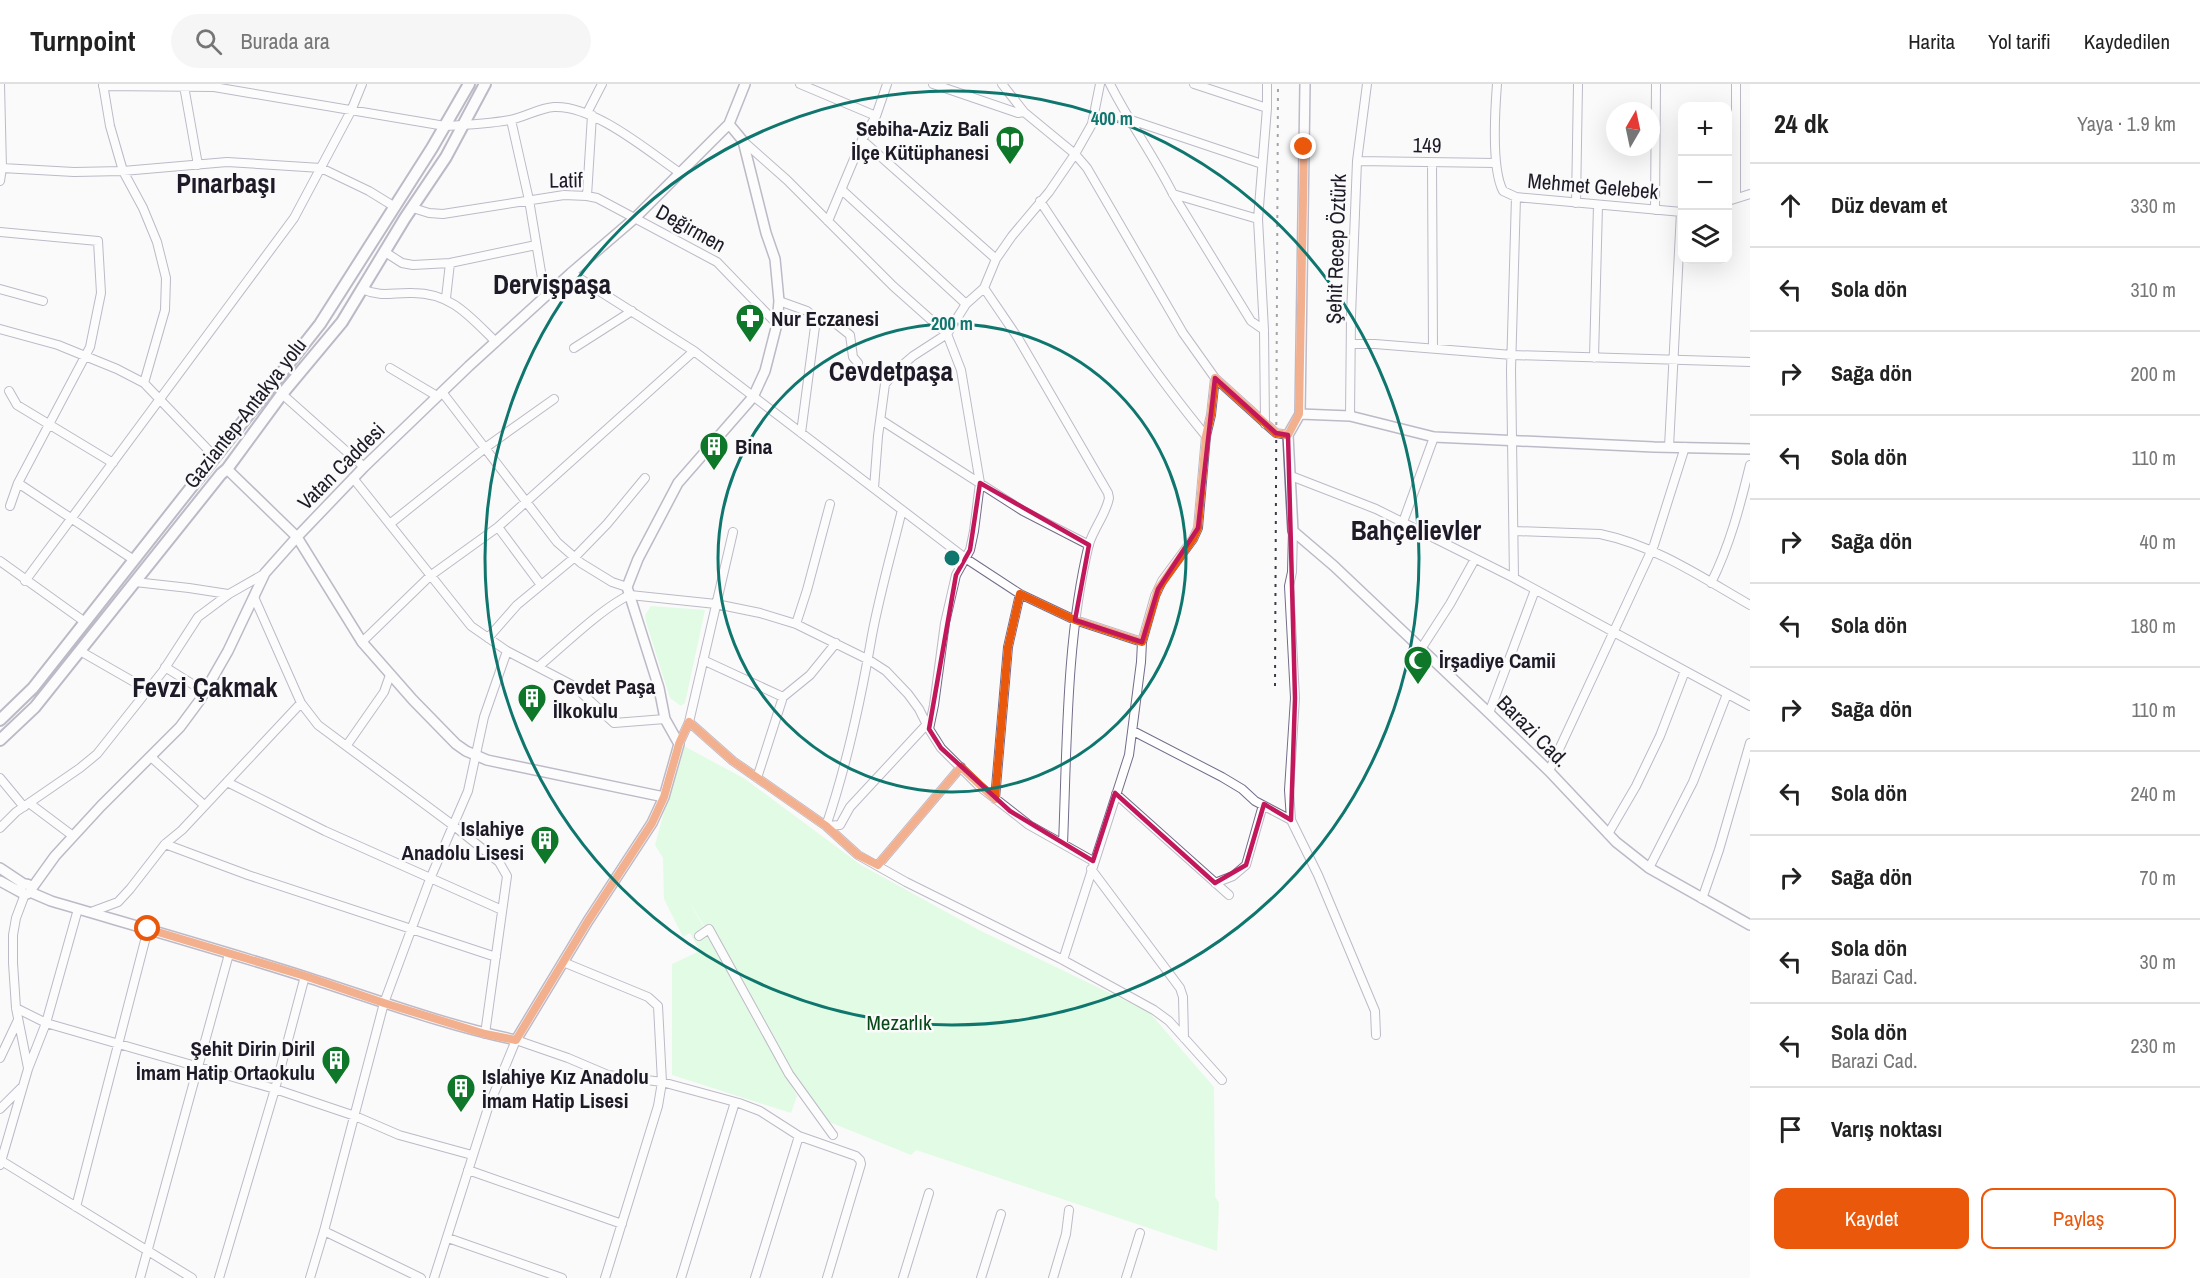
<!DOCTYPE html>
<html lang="tr">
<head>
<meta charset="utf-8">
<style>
	body { margin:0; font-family:"Archivo Narrow",sans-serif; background:#f6f6f6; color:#222 }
	.controls { position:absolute; right:18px; top:18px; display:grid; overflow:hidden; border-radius:12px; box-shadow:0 6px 24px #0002 }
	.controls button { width:54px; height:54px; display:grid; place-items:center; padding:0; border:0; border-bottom:2px solid #e0e0e0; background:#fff; color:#222; font:30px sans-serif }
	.compass { position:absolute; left:1606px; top:18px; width:54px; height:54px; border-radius:50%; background:#fff; box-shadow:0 6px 24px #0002; rotate:9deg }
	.stop { position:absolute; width:18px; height:18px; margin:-14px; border:4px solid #ea580c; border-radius:50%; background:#fff }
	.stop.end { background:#ea580c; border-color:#fff; box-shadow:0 2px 6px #0008 }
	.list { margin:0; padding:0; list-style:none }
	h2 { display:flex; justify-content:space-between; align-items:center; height:78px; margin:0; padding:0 24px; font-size:26px }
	h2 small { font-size:20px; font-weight:400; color:#767676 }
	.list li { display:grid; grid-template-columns:39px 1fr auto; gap:18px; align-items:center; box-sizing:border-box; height:84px; padding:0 24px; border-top:2px solid #e0e0e0 }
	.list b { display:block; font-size:22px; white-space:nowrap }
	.list p { margin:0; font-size:20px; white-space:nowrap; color:#767676 }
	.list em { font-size:20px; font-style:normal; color:#767676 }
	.actions { display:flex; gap:12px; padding:18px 24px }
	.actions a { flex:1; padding:14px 0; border:2px solid #ea580c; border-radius:12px; text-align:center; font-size:21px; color:#ea580c }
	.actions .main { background:#ea580c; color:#fff }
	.icon { flex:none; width:33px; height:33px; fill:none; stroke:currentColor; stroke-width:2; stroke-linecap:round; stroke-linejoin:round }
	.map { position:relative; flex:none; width:1750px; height:1194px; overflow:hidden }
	header { display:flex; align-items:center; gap:36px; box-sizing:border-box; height:84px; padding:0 30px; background:#fff; border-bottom:2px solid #e0e0e0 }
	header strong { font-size:28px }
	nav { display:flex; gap:33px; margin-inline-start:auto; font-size:21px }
	.search { width:420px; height:54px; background:#f6f6f6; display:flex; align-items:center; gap:15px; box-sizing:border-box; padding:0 21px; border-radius:33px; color:#767676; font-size:22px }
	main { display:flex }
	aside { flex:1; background:#fff }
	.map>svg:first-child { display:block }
</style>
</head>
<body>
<header>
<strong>Turnpoint</strong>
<div class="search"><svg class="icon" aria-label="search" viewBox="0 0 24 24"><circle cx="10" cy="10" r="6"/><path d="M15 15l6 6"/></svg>Burada ara</div>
<nav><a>Harita</a><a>Yol tarifi</a><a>Kaydedilen</a></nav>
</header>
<main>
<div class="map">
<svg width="1750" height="1194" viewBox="0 0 1750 1194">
	<rect width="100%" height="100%" fill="#fafafa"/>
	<path fill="#c6fdca" d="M651 522 705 526 685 619 681 622 670 614 646 538 645 531Z
		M682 661 745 695 861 781 979 846 1149 928 1214 1003 1215 1112 1219 1119 1217 1167 916 1066 911 1071 817 1033 688 815 797 1012 791 1029 672 991V880L700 867 690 849 683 853 664 815 663 774 655 761Z"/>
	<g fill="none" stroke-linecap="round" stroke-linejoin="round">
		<g stroke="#746c8a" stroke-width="10">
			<path id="minor" d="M103 0 110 42 123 87 143 124 157 158 166 194 165 226 144 299
				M800 0 876 32
				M933 0 1018 29 1024 28
				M1002 0 1024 28 1075 70 1087 84 1183 249 1215 294 1276 349 1288 351
				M1110 0C1129 38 1154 72 1173 110L1251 237 1264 246
				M1194 0 1267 24
				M1497 0C1495 26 1491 84 1503 107L1516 113 1682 128
				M103 2 214 3 445 42C467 41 488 40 510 36 525 33 539 24 554 23 594 21 648 67 680 89
				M184 2 198 81
				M587 29 602 0
				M1128 35 1262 80
				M511 36 529 116 545 212
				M862 56 996 175
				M743 57 787 96 893 202 947 250 961 286 980 399 974 447 970 466 956 491 945 539 934 621 929 645
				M1357 77 1496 79
				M1432 79 1433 264
				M2 84 74 88 123 87 227 78 321 84 369 107 395 123
				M0 97 2 84 0 0
				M842 106 966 220
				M1173 110 1258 135
				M587 112 592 31
				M1516 113 1511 286 1514 494 1750 622
				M1736 114V0
				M1040 117C1093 197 1145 278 1206 352
				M1728 117 1750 110
				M1576 119 1578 0
				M413 124 429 129 443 130 564 111 587 112 597 114 717 178 777 240
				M1655 126 1656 0
				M828 137 862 56 876 32 887 0
				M0 148 98 157 101 209 90 263 18 399 10 422
				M385 168 402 179 413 181 450 179 536 161
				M571 189 694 267 965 474 1020 510 1075 536 1142 558
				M984 204 1018 254 1108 409 1109 414C1106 430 1094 444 1089 460 1066 554 1067 663 1063 760
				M0 205 43 217
				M362 205C382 214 393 208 413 209 452 209 470 233 496 258
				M446 214 450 179
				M779 217 807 227 816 235
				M0 245 58 261 117 285 144 299 215 373
				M1351 260H1375L1512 271 1750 278
				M574 264 632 227
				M1594 274 1598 121
				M390 284 437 312
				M9 307 17 321 113 379
				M442 308 557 458 581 479 612 498 627 503
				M282 310 364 383
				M1350 332 1351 232 1357 77 1367 0
				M881 336 1023 427 1089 461
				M1265 340 1264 246 1258 135 1267 24V0
				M801 349 816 235 835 239 850 251 853 273 858 279
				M1669 363 1681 128
				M1291 392 1376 425 1514 494
				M353 394 471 542 507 567 574 602 614 639 665 635
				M18 399 134 476
				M874 404 878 352 885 300 899 284 913 272 947 250 966 220 984 204 996 175 1012 152 1049 108 1075 70 1092 40 1100 0
				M902 426C892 467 880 509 872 551 861 615 847 681 826 742L840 741 850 723 928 639
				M1403 438 1434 353
				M391 439 485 364 554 315
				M498 443 541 501
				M1514 447 1600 450C1654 461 1703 494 1750 521
				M0 477 85 538
				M25 497 294 134 351 27 362 0
				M135 498 189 504 228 510
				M1711 499C1730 461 1740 422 1750 381
				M254 513 301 619 318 641 454 742 499 778 507 792 485 950
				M796 540 807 506 830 420
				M488 554 517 521 575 473 607 440 645 394
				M362 558 430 492 498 443 694 267
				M1421 565 1450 520 1475 475
				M80 567 148 606
				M703 576 783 613
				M165 583 205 608
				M538 583C561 564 604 522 630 511L716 520 760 529 796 540 869 576 886 587 908 610 919 625 929 645 941 664 979 702 1029 741 1093 777
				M1489 629 1535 506
				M689 638 733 677 826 742 858 771 906 798 1063 876 1154 926 1169 937 1222 996
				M1133 647 1222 693 1242 705 1255 717 1291 736 1318 791 1375 927 1376 951
				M679 660 689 638 733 448
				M347 661 384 608 390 591
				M151 673 204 721
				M1549 687 1654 461 1685 363
				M0 694 24 723
				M757 694 783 613 810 591 836 559
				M227 698 325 747 502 826
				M1116 710 1229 811
				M995 715 1008 563 1020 510
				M29 719 73 752
				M1291 736 1289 706 1295 614 1289 502 1292 488 1293 447
				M0 744 16 728 80 684 97 670 163 587 198 533 229 510 264 490
				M1608 750 1636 702 1660 652 1685 587
				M165 760 248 791 496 873
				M878 781 961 683
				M1649 784 1693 698 1727 610
				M1091 785 1180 904 1183 913 1184 954
				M1215 799 1233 792 1246 781 1263 721
				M25 810 16 834 13 851V879L16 924 28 984
				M1702 815 1719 766 1750 659
				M91 828 118 818 130 805 165 760 182 746 301 619
				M699 852 709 845 789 990 833 1051
				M1063 876 1129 671 1141 578 1142 558 1155 512 1162 497 1193 455 1198 444 1206 352 1211 331 1215 294
				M563 878 648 913 658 922 662 998 658 1022 605 1194
				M16 924 46 939 275 1005 355 1032 399 1051 472 1071
				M0 974 18 936
				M0 1025 21 1004
				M0 1076 192 1194
				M0 1081 28 985 46 939 78 825
				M468 1086 622 1140
				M76 1123 148 845
				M324 1147 421 1194
				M448 1154 562 1194
				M140 1194 229 870
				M219 1194 275 1005 305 892
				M310 1194 324 1147 384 919 430 795 468 707 484 633 507 567
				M434 1194 488 1024 516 956 568 974 608 991 662 998 739 1019 760 1027 799 1052 856 1072 860 1076 861 1080 827 1194
				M681 1194 735 1018
				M755 1194 799 1052
				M903 1194 929 1109
				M981 1194 1001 1130
				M1053 1194 1066 1150 1069 1126
				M1126 1194 1140 1149"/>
		</g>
		<g stroke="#746c8a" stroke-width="12">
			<path id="tertiary" d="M1305 0 1300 330 1288 351 1293 447 1334 482 1489 629 1549 687 1616 758 1649 784 1750 841
				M1300 330 1350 332 1434 353 1654 363 1750 365
				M664 713 487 676 466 667 456 660 413 616 362 558 297 453 364 383 469 282 571 189 635 134 729 40 745 0
				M0 784 24 800
				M0 797 22 809
				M21 805a5 5 0 1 1 10 0a5 5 0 1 1-10 0Z
				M32 804 55 772 101 722 180 643 200 616 228 567 265 489 297 453 227 385
				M30 808 51 817C136 842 221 866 306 893 375 915 444 941 516 956L588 837 652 739 664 713 679 660 665 635 659 604 627 503 638 475 678 399 753 313 765 287 777 240 779 217 775 175 766 149 743 57 729 40"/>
		</g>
		<g stroke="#746c8a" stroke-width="14">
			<path id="secondary" d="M0 636 33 604 320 240 432 64 469 0
				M0 656 35 623 221 390 227 385 282 310 342 238 405 134 446 73 485 0"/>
		</g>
		<use href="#minor" stroke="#fff" stroke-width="8"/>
		<use href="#tertiary" stroke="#fff" stroke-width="9"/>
		<use href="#secondary" stroke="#fff" stroke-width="10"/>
		<path stroke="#3d3a45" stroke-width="2" stroke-dasharray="3 6" stroke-linecap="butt" d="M1275 602 1278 0"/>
	</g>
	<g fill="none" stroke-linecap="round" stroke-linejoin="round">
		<path stroke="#ea580c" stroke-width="8" d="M148 845 305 892 384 919 485 950 516 956 588 837 652 739 664 713 679 660 689 638 733 677 826 742 858 771 878 781 961 683 995 715 1008 563 1020 510 1075 536 1142 558 1158 505 1193 455 1198 444 1206 352 1211 331 1215 294 1276 349 1288 351 1299 330 1304 63"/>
	</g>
	<path d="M0 0H1750V1194H0ZM1215 294 1276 349 1288 351 1295 614 1291 736 1264 720 1246 781 1215 799 1115 709 1093 777 1010 727 941 664 929 645 956 491 970 466 980 399 1089 461 1075 536 1142 558 1158 505 1198 444Z" fill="#fafafa" fill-opacity=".55" fill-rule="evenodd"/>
	<path fill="none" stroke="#c2185b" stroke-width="4.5" stroke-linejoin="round" d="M1215 294 1276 349 1288 351 1295 614 1291 736 1264 720 1246 781 1215 799 1115 709 1093 777 1010 727 941 664 929 645 956 491 970 466 980 399 1089 461 1075 536 1142 558 1158 505 1198 444Z"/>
	<g fill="none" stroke="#0f766e" stroke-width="3">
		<circle cx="952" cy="474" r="234"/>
		<circle cx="952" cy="474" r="467"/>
	</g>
	<defs>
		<g id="library-pin" transform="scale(1.5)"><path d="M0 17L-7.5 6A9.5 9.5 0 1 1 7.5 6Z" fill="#0f772a" stroke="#fafafa"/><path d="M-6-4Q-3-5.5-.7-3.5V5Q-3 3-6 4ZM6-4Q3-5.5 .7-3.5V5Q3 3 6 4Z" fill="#fff"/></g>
		<g id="pharmacy-pin" transform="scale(1.5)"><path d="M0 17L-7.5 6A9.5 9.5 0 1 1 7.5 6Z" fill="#0f772a" stroke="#fafafa"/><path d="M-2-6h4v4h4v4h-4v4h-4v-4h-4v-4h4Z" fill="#fff"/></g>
		<g id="building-pin" transform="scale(1.5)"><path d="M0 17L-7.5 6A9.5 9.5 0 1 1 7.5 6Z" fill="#0f772a" stroke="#fafafa"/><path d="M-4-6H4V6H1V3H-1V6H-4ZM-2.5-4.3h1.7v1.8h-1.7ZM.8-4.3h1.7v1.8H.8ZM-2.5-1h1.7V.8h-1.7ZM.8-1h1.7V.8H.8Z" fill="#fff"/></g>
		<g id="mosque-pin" transform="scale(1.5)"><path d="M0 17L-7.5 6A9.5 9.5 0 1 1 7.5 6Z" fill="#0f772a" stroke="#fafafa"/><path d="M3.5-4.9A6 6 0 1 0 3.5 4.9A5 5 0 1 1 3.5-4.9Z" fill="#fff"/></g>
	</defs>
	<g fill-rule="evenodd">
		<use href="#library-pin" x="1010" y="56"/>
		<use href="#pharmacy-pin" x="750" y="234"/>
		<use href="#building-pin" x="714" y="362"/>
		<use href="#mosque-pin" x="1418" y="576"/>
		<use href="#building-pin" x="532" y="614"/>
		<use href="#building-pin" x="545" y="756"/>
		<use href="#building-pin" x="336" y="976"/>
		<use href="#building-pin" x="461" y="1004"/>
	</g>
	<g text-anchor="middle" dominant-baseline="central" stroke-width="5" stroke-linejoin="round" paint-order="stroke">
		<g font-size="21" font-weight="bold" fill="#1e1a27" stroke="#fafafa" text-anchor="start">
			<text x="989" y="44" text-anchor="end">Sebiha-Aziz Bali<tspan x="989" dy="24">İlçe Kütüphanesi</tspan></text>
			<text x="771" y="234">Nur Eczanesi</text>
			<text x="735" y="362">Bina</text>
			<text x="1439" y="576">İrşadiye Camii</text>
			<text x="553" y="602">Cevdet Paşa<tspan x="553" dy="24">İlkokulu</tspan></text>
			<text x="524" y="744" text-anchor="end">Islahiye<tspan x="524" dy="24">Anadolu Lisesi</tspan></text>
			<text x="315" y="964" text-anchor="end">Şehit Dirin Diril<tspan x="315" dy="24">İmam Hatip Ortaokulu</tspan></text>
			<text x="482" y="992">Islahiye Kız Anadolu<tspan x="482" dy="24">İmam Hatip Lisesi</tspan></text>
		</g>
		<g font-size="21" fill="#1e1a27" stroke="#fafafa">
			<text transform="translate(1427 61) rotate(1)">149</text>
			<text transform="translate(566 96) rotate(-1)">Latif</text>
			<text transform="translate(1593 102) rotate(5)">Mehmet Gelebek</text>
			<text transform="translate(691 144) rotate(29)">Değirmen</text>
			<text transform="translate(1336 165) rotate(-88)">Şehit Recep Öztürk</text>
			<text transform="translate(245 329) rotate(-52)">Gaziantep-Antakya yolu</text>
			<text transform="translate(341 382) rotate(-45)">Vatan Caddesi</text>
			<text transform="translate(1533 647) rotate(45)">Barazi Cad.</text>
		</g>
		<g font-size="21" fill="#074817" stroke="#fafafa">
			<text x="899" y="938">Mezarlık</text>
		</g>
		<g font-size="27" font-weight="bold" fill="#1e1a27" stroke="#fafafa">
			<text x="226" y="99">Pınarbaşı</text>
			<text x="552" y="200">Dervişpaşa</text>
			<text x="891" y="287">Cevdetpaşa</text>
			<text x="1416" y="446">Bahçelievler</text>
			<text x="205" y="603">Fevzi Çakmak</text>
		</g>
	</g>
	<circle cx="952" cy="474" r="9" fill="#0f766e" stroke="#fafafa" stroke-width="3"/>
	<g font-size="18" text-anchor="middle" font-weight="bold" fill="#0f766e" stroke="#fafafa" stroke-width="5" stroke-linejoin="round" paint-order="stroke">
		<text x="1112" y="41">400 m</text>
		<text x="952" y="246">200 m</text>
	</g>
</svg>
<div class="controls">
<button>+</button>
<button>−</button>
<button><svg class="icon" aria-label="layers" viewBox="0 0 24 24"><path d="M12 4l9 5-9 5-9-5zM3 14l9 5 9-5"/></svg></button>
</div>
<svg class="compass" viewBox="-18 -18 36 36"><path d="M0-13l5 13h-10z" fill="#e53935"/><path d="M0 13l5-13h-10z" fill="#767676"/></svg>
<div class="stop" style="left:148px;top:845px"></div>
<div class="stop end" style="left:1304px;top:63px"></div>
</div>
<aside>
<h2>24 dk<small>Yaya · 1.9 km</small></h2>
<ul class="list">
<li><svg class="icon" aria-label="ahead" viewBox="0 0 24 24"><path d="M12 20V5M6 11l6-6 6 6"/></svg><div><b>Düz devam et</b></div><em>330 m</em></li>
<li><svg class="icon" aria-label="left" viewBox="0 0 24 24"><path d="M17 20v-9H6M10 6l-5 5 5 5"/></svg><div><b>Sola dön</b></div><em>310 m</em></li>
<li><svg class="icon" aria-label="right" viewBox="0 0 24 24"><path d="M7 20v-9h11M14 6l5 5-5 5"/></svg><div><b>Sağa dön</b></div><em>200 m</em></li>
<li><svg class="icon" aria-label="left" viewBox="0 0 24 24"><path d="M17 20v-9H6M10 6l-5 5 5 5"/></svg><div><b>Sola dön</b></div><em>110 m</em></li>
<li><svg class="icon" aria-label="right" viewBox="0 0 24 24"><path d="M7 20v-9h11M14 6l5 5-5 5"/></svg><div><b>Sağa dön</b></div><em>40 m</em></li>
<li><svg class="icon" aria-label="left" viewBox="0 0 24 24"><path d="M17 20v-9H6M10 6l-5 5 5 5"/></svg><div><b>Sola dön</b></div><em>180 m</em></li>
<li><svg class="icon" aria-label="right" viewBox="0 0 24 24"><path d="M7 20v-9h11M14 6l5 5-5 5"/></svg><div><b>Sağa dön</b></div><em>110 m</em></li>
<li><svg class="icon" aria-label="left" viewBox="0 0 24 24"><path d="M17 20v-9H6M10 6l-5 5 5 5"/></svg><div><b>Sola dön</b></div><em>240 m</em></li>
<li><svg class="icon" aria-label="right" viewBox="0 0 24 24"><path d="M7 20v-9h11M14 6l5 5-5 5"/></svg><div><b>Sağa dön</b></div><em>70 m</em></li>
<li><svg class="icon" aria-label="left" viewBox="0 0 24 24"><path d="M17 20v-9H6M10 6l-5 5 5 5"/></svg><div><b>Sola dön</b><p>Barazi Cad.</p></div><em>30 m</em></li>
<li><svg class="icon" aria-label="left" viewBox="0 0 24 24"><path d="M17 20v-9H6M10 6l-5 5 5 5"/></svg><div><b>Sola dön</b><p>Barazi Cad.</p></div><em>230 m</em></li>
<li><svg class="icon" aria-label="arrive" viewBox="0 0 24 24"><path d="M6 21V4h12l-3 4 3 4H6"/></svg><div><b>Varış noktası</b></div></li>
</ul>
<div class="actions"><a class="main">Kaydet</a><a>Paylaş</a></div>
</aside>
</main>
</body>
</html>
